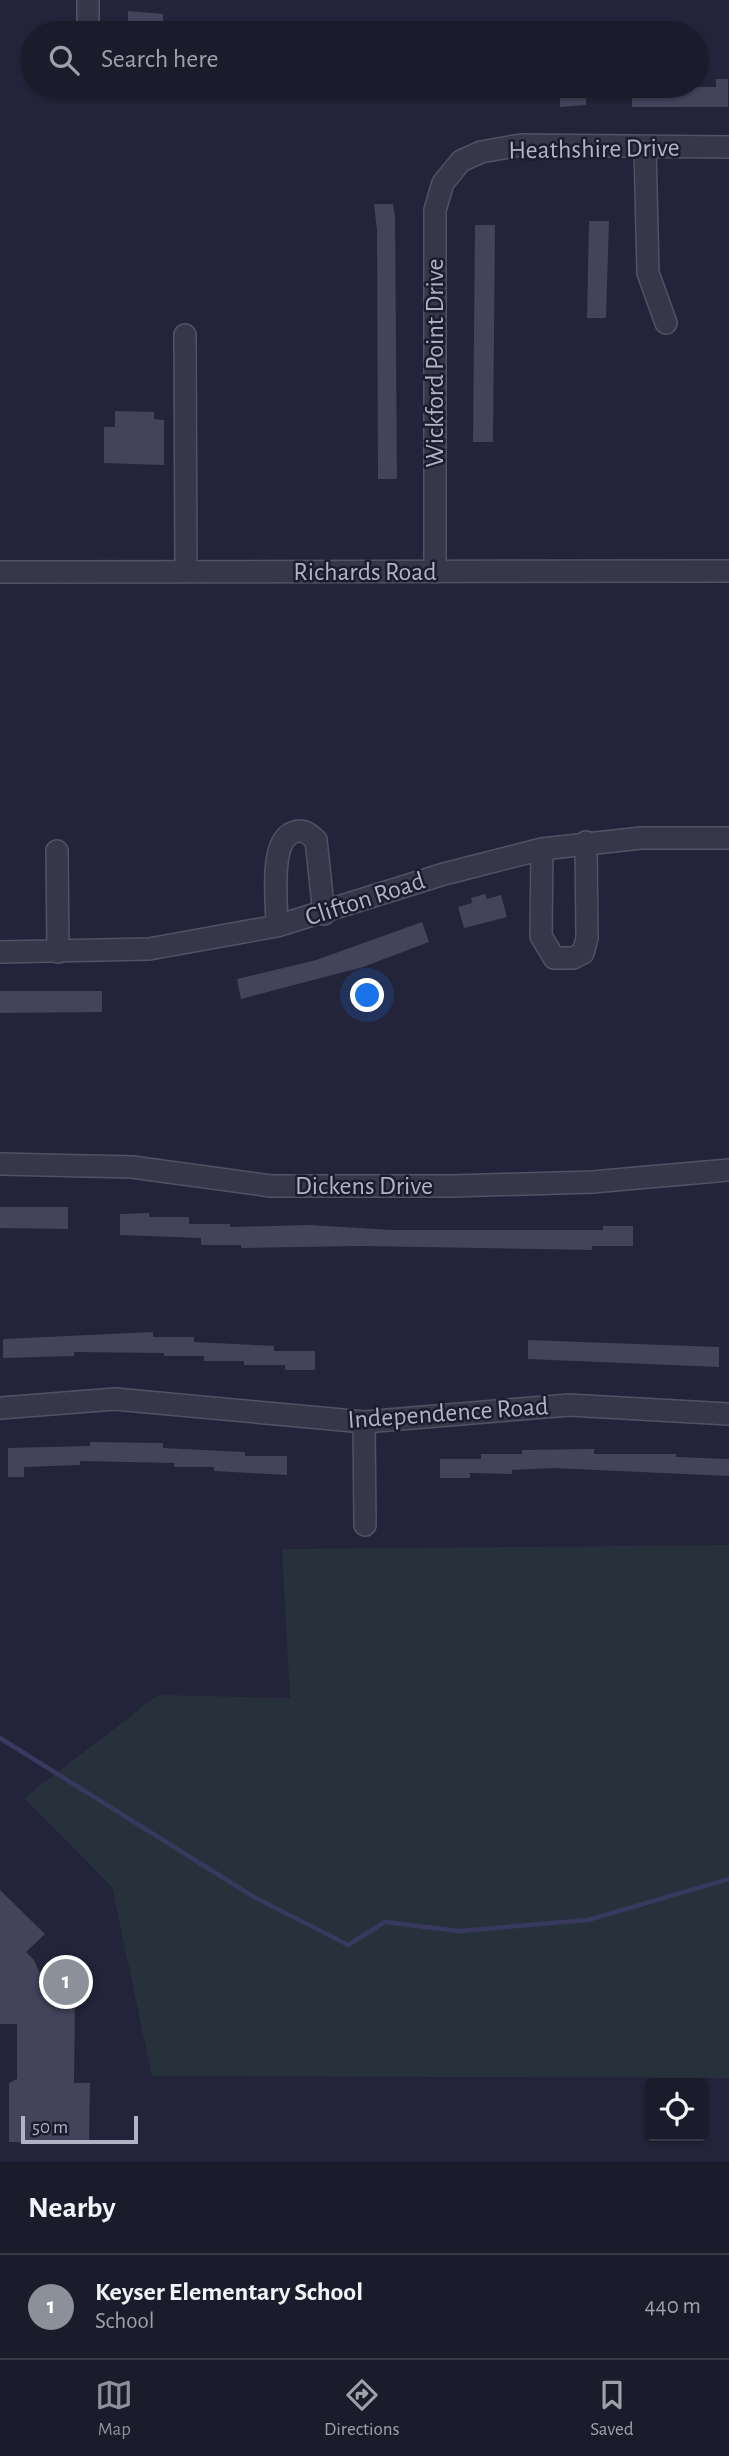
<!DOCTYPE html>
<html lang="en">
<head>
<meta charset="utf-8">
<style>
	body { margin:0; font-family:"Alegreya Sans",sans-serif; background:#232433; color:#f1f3f6 }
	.controls { position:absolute; right:21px; bottom:21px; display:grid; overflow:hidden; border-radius:7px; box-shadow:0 2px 5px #0004 }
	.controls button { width:63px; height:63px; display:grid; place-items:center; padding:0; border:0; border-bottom:2px solid #383947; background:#1a1b2b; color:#f1f3f6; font:35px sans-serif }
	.scale { position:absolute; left:21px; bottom:18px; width:117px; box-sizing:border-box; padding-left:7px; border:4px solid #b2b2c5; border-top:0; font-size:19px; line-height:24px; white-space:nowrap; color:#b2b2c5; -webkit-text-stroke:5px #1c1c2e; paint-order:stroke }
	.you { position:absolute; left:368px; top:996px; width:24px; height:24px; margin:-18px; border:5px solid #fff; border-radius:50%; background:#1a73e8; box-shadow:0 0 0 10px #1a73e833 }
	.badge { display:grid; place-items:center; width:46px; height:46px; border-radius:50%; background:#8c9099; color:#fff; font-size:23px; font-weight:700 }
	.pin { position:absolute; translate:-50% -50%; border:4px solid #fff; box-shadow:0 2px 7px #0006 }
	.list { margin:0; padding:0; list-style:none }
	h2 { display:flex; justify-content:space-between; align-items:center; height:91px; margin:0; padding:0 28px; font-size:30px }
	h2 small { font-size:23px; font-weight:400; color:#9fa1a9 }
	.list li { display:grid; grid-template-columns:46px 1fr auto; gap:21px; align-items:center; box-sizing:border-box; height:105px; padding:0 28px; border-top:2px solid #383947 }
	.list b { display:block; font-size:26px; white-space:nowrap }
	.list p { margin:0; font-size:23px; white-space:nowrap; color:#9fa1a9 }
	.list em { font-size:23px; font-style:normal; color:#9fa1a9 }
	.icon { flex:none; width:38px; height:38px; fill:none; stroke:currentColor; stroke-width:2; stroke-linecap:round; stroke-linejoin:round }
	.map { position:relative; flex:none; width:729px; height:2162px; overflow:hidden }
	.search { position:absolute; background:#1a1b2b; box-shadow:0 2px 5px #0004; left:21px; right:21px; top:21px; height:77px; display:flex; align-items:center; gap:18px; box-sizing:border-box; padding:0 24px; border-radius:38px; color:#9fa1a9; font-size:26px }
	.sheet { height:196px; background:#1a1b2b }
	nav { display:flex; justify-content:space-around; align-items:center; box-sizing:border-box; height:98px; border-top:2px solid #383947; background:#1a1b2b; font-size:19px; color:#9fa1a9 }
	nav a { display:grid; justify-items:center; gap:4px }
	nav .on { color:#8c9099 }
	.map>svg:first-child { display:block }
</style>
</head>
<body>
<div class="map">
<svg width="729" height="2162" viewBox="0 0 729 2162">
	<rect width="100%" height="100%" fill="#232439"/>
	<path fill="#26313c" d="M729 1545V2078L152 2076 112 1887 24 1798 158 1695 290 1698 282 1549Z"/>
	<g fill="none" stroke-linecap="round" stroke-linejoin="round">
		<path stroke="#38395e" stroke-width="4.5" d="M0 1738 254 1897 348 1945 385 1922 459 1931 588 1920 729 1879"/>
	</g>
	<path fill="#43435a" d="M128 11 163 14V33H128Z
		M716 79H728V107H632V87H716Z
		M586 86V105L560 107V87Z
		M374 204H393L395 217 397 479H378L377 230Z
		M589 221H609L606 318H587Z
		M475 225H495L493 442H473Z
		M115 411 154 412V419L164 420V465L104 463V427H115Z
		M485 894 487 899 501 895 507 917 464 928 458 907 472 903 471 898Z
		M422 922 429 942 363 967 241 999 237 979 316 960Z
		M0 991H102V1012L0 1013Z
		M0 1207H68V1229L0 1228Z
		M149 1213V1217H189V1224H230V1227L310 1225 391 1230H603V1226H633V1246H592V1250L361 1246 241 1248V1245H201V1238L120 1235V1214Z
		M153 1332V1337H194V1342L274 1346V1351H315V1370H285V1365H244V1361H204V1356H164V1353L74 1352V1356L3 1358V1339Z
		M528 1340 719 1347V1367L528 1359Z
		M90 1442 163 1443V1448L245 1452V1456H287V1475L214 1471V1467H174V1463L80 1461V1465L24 1467V1477H8V1448L90 1446Z
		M594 1449V1454H676V1457L729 1459V1476L553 1468 512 1470V1474L470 1473V1478H440V1459H481V1454H522V1450Z
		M0 1890 45 1934 26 1952 34 1960 50 1996H75L74 2083H90L89 2143 9 2142V2083L17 2079V2024H0Z"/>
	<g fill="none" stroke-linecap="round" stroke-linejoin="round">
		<g stroke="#525264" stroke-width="24">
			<path id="minor" d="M88 0V26
				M645 148 648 273 666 323
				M185 335 186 572
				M0 572 729 571
				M435 572V210L443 183 461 161 481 152 521 145 729 147
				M542 849 541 936 554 958H573L583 953 587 938 586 842
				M57 851 58 952
				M277 926C277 903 269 843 292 833 303 828 308 833 316 840L324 914
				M0 952 149 949 277 926 444 874 542 849 641 838H729
				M0 1164 132 1167 271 1186H453L592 1182 729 1170
				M0 1408 115 1399 364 1422 569 1405 729 1414
				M364 1422 365 1525"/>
		</g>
		<use href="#minor" stroke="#373749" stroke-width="21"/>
	</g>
	<g text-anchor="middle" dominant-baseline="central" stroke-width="5" stroke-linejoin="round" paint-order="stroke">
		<g font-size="26" fill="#b2b2c5" stroke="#1c1c2e">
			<text transform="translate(594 149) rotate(-1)">Heathshire Drive</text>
			<text transform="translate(435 363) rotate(-90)">Wickford Point Drive</text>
			<text x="365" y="572">Richards Road</text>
			<text transform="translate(365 899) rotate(-18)">Clifton Road</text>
			<text x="364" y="1186">Dickens Drive</text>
			<text transform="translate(448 1413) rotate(-4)">Independence Road</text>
		</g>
	</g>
</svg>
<div class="controls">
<button><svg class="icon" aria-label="locate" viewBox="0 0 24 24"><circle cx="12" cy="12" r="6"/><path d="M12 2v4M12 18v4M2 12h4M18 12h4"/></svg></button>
</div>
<div class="scale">50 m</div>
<div class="you"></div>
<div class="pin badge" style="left:66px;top:1982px">1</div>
<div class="search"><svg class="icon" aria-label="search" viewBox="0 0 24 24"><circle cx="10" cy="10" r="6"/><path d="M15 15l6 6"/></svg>Search here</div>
</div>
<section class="sheet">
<h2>Nearby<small></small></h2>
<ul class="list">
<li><span class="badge">1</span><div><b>Keyser Elementary School</b><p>School</p></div><em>440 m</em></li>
</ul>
</section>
<nav>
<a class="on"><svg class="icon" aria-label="map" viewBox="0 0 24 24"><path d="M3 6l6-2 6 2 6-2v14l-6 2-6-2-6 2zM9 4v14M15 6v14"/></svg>Map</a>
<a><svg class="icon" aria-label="directions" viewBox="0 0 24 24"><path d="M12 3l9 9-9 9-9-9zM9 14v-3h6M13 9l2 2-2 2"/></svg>Directions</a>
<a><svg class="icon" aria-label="saved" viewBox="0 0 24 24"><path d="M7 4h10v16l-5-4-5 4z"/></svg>Saved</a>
</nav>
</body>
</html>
